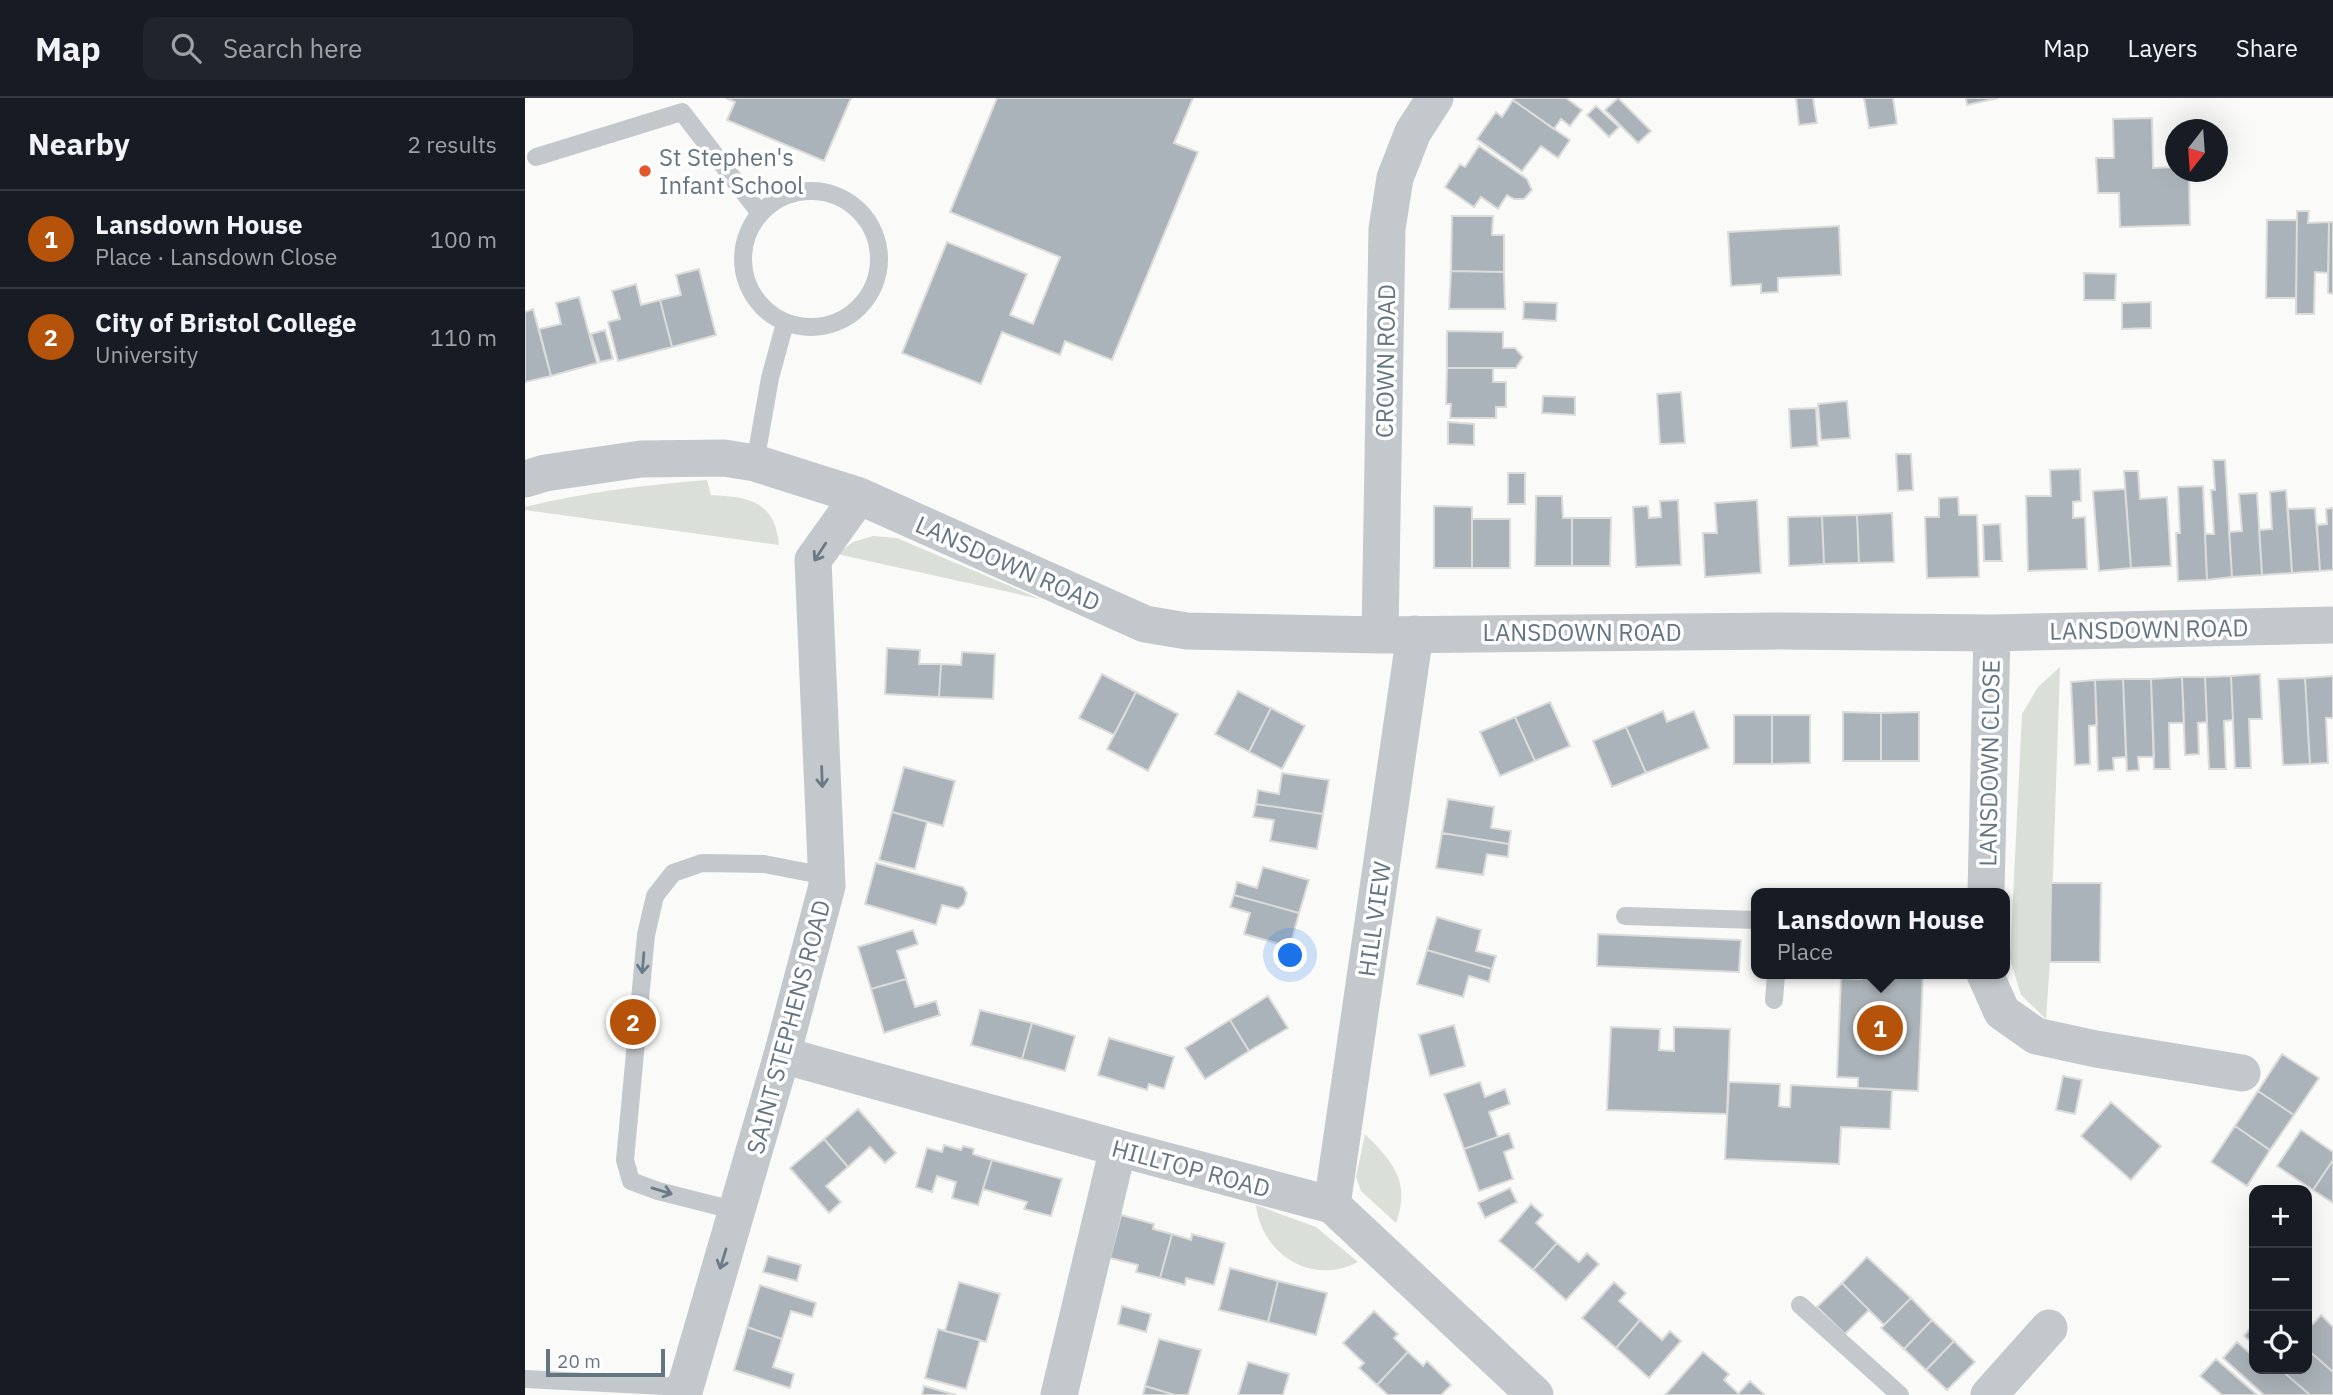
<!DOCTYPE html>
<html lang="en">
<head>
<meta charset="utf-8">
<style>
	body { margin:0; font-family:"IBM Plex Sans",sans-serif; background:#20242c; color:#f1f3f6 }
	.controls { position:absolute; right:21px; bottom:21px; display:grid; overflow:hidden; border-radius:14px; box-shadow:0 7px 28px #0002 }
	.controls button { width:63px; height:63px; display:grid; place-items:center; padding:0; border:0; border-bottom:2px solid #363941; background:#171b24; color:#f1f3f6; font:35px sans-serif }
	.compass { position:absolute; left:1640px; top:21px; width:63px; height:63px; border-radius:50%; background:#171b24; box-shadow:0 7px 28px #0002; rotate:197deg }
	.scale { position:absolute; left:21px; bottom:18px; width:119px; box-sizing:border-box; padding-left:7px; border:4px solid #657683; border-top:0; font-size:19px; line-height:24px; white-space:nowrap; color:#657683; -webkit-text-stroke:5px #fff; paint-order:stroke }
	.you { position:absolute; left:766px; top:858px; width:24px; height:24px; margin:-18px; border:5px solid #fff; border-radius:50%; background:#1a73e8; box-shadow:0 0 0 10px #1a73e833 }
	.badge { display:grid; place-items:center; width:46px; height:46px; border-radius:50%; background:#b45309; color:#fff; font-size:23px; font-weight:700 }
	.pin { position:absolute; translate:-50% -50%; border:4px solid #fff; box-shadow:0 2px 7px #0006 }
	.popup { position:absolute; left:1226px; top:790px; width:259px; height:91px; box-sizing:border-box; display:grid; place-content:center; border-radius:14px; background:#171b24; filter:drop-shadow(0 2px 5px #0005); font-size:23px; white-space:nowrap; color:#9ea1a6 }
	.popup b { font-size:26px; color:#f1f3f6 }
	.popup::after { content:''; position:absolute; left:50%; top:100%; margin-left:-14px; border:14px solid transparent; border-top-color:#171b24 }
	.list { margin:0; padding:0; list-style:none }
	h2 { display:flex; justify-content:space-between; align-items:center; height:91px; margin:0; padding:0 28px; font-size:30px }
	h2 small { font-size:23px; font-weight:400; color:#9ea1a6 }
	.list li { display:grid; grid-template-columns:46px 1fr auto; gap:21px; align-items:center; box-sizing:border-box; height:98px; padding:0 28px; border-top:2px solid #363941 }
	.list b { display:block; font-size:26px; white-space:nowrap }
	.list p { margin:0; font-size:23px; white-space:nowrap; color:#9ea1a6 }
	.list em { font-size:23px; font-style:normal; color:#9ea1a6 }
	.icon { flex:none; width:38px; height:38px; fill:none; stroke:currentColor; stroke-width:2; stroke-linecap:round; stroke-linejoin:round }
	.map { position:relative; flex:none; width:1808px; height:1297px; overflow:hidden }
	header { display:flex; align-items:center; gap:42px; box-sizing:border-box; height:98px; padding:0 35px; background:#171b24; border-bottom:2px solid #363941 }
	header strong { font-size:33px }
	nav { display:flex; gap:38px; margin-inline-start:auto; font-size:24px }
	.search { width:490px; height:63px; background:#20242c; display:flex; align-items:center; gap:18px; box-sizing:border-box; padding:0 24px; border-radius:14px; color:#9ea1a6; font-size:26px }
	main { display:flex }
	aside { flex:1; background:#171b24 }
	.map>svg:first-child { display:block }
</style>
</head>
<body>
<header>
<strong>Map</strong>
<div class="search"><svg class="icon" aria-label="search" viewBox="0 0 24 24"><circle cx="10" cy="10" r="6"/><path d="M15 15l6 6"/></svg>Search here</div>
<nav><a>Map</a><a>Layers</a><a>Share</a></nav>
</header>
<main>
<aside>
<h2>Nearby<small>2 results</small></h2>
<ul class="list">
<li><span class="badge">1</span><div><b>Lansdown House</b><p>Place · Lansdown Close</p></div><em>100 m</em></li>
<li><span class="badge">2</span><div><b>City of Bristol College</b><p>University</p></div><em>110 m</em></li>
</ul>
</aside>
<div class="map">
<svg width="1808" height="1297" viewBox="0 0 1808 1297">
	<rect width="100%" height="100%" fill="#fafaf8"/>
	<path fill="#dadfd7" d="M182 382 186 397C224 399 250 403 254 447L0 412V409C59 394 121 387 182 382Z
		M348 438 372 440 515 501 312 456 328 444Z
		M1535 569 1525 864 1521 921 1496 897 1485 861 1497 616 1513 589Z
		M840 1036C868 1064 886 1084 871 1125L836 1093 831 1079Z
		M731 1107 791 1129 833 1164C787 1188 737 1157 731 1107Z"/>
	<path fill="#aab3b9" stroke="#dcdcda" stroke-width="2" d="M201 0H326L299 63 202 22 210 4Z
		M472 0H668L649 45 673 54 587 262 540 243 535 257 477 234 456 286 377 255 422 144 502 176 485 217 508 226 535 159 425 114Z
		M990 0H1041L1057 12 1045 28 1036 21 1029 31 988 2Z
		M1093 0 1126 33 1113 45 1080 12Z
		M1271 0H1288L1292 25 1274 27Z
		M1339 0H1368L1372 26 1344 30Z
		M1441 0H1473L1442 7Z
		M988 2 1045 42 1033 60 1016 48 997 73 952 41 971 14 977 19Z
		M1071 8 1094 29 1084 39 1062 17Z
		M1627 20 1628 70 1650 69V74H1664L1665 127 1595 129 1594 95H1573L1571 60H1589L1588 21Z
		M954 48 1002 81 1007 92 999 101H989L982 97 973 111 956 99 949 109 920 89 935 66 940 69Z
		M1772 113H1784L1783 125 1804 124 1803 175 1790 174 1789 216H1771Z
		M927 118H968L967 137H979V174L926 173Z
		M1742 122H1772L1771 200H1741Z
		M1804 124H1808V196L1803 195Z
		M1314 128 1316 177 1253 180V194L1236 195V186L1206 188 1203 134Z
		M174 171 191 237 147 249 135 202 156 197 151 177Z
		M926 173 979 174 980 211H924Z
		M1559 175 1591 176 1590 202H1559Z
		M111 186 116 207 135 202 147 249 93 263 83 224 95 221 87 193Z
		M54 199 72 265 26 278 14 231 36 226 31 205Z
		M999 204 1032 205 1031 223 998 221Z
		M1626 204V230L1597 231V205Z
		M8 211 26 278 0 284V214Z
		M80 232 88 261 75 264 66 236Z
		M922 233 978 234V250H990L998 259 991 270H922Z
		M922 270H968V284H981V309H971V320H925L926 306H921Z
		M1156 294 1160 345 1135 346 1132 296Z
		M1018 298 1050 299V317L1017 315Z
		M1322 303 1325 340 1296 342 1293 306Z
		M1291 310 1293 348 1266 350 1264 311Z
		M923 324 949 326V347L923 346Z
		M1371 356H1386L1388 392 1373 393Z
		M1688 362H1700L1707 479 1682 482 1680 436H1689L1686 392H1690Z
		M1555 371 1556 403 1548 404V420L1560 419 1562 471 1503 473 1501 398H1526L1525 372Z
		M1599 373H1613L1615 401 1642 399 1646 468 1606 470Z
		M983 375H1000V406H983Z
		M1678 388 1682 482 1653 483 1651 435H1655L1653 389Z
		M1600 391 1606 470 1574 473 1568 393Z
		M1761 392 1767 475 1737 477 1734 432 1747 431 1745 394Z
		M1732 395 1737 477 1707 479 1704 434 1717 433 1714 396Z
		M1011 398H1037L1038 420H1047V468H1010Z
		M1433 399 1434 417H1452L1454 479 1402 480 1400 419H1414V400Z
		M1153 402 1156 467 1111 469 1108 409 1123 408 1124 420 1136 419 1135 403Z
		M1232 402 1236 475 1180 479 1178 435H1192L1190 405Z
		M909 408 947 409V470H909Z
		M1790 410 1795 473 1767 475 1763 411Z
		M1808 410V472L1795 473 1792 427 1802 426 1801 411Z
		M1367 415 1369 464 1334 465 1332 417Z
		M1332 417 1334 465 1299 466 1297 418Z
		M1297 418 1299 466 1264 468 1263 419Z
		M1047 420H1086L1085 468H1047Z
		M947 421H985V470H947Z
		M1475 426 1477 463H1459L1458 427Z
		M362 550 395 552 394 566H416L414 599 360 596Z
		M437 554 470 556 468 601 414 599 416 566 436 567Z
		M577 576 611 594 589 637 554 620Z
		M1735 576 1737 621H1724L1726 670H1710L1706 578Z
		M1706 578 1708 622 1699 623 1701 671H1684L1680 579Z
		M1808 578V620H1801L1803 665 1785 666 1780 580Z
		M1657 579H1680L1682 624 1673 625 1674 656 1660 657Z
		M1657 579 1659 625H1644L1645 671H1629L1626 581Z
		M1780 580 1785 666 1758 667 1753 581Z
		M1598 581H1626L1629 659H1613L1614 672 1602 673Z
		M1598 581 1601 659 1588 660 1589 672 1573 673 1570 582Z
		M1570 582 1572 627 1564 628 1565 666 1550 667 1546 584Z
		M713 593 746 610 724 654 690 636Z
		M611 594 653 616 623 673 582 651Z
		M1025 604 1045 648 1010 663 990 619Z
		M746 610 780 628 757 671 724 654Z
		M1138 613 1142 624 1169 613 1184 650 1121 675 1101 629Z
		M1318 614 1356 615V663H1318Z
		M1394 614V663H1356V615Z
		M1209 617H1247V666H1209Z
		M1247 617H1285V665L1247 666Z
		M990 619 1010 663 975 678 955 634Z
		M1101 629 1121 675 1087 689 1068 643Z
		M379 669 430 683 418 728 367 714Z
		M757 675 804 682 798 716 731 706 733 692 754 696Z
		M923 701 969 709 966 730 986 733 984 746 917 735Z
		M731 706 798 716 792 751 745 743 749 722 728 719Z
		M367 714 402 724 390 771 354 762Z
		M917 735 984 746 983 759 962 756 958 777 911 770Z
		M351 765 438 789 442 795 439 806 433 811 417 807 411 827 340 806Z
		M738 769 784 782 774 815 709 797 712 784 732 790Z
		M1526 785H1576L1575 864H1525Z
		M709 797 774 815 765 849 719 836 725 815 705 809Z
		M912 819 956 832 951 853 971 858 967 871 902 852Z
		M388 832 393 846 372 853 381 881 346 891 333 849Z
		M1073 836 1216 842 1214 874 1072 868Z
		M902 852 967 871 964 884 944 878 938 899 892 886Z
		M1338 876H1398L1393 993 1333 990V980L1312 979 1316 880 1337 881Z
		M381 881 390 909 411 903 415 917 359 935 346 891Z
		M743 898 763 930 724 953 705 922Z
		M455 912 507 925 497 961 446 947Z
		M705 922 724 953 680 981 660 950Z
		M507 925 550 938 540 973 497 961Z
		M929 927 940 968 905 978 894 937Z
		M1086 929 1135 931 1134 952 1149 953V929L1205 931 1202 1016 1082 1012Z
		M584 940 649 959 639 991 624 986 622 992 573 977Z
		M1757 956 1794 980 1769 1017 1733 993Z
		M1538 978 1557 982 1550 1016 1531 1012Z
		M955 984 960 999 980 991 985 1006 964 1014 973 1039 939 1051 919 996Z
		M1204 984 1255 986 1254 1008 1259 1009H1265L1266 987 1367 992 1365 1031 1316 1029 1314 1066 1200 1061Z
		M1733 993 1769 1017 1745 1052 1710 1028Z
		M1586 1004 1636 1048 1606 1082 1556 1038Z
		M333 1011 371 1055 360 1065 345 1049 323 1069 299 1041Z
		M1710 1028 1745 1052 1722 1088 1686 1064Z
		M1776 1032 1808 1054V1062L1788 1092 1752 1068Z
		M984 1035 989 1050 979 1054 988 1081 954 1093 939 1051Z
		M299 1041 323 1069 301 1088 316 1104 304 1115 265 1070Z
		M419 1047 436 1052 438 1048 449 1051 448 1056 467 1062 453 1107 427 1100 431 1084 412 1078 407 1094 391 1089 402 1050 417 1054Z
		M467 1062 537 1081 526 1118 499 1111 502 1104 458 1091Z
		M1808 1062V1105L1788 1092Z
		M985 1090 992 1104 960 1120 953 1105Z
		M1006 1106 1018 1117 1011 1125 1032 1145 1008 1172 974 1143Z
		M596 1117 629 1126 628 1131 647 1136 635 1180 611 1174 613 1167 585 1160Z
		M647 1136 666 1142 667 1136 700 1145 689 1187 661 1180 660 1187 635 1180Z
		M1032 1145 1054 1164 1062 1155 1074 1166 1041 1202 1008 1172Z
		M243 1158 276 1167 272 1183 238 1174Z
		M1342 1159 1386 1200 1359 1227 1317 1185Z
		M705 1170 753 1183 743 1224 694 1212Z
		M753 1183 802 1195 791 1237 743 1224Z
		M434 1184 475 1196 461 1244 420 1233Z
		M1089 1184 1101 1195 1094 1203 1115 1222 1091 1250 1057 1220Z
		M1317 1185 1344 1212 1320 1236 1292 1209Z
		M235 1187 291 1205 287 1219 266 1213 257 1241 222 1229Z
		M1386 1200 1407 1222 1379 1251 1356 1230Z
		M597 1208 626 1216 621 1234 593 1226Z
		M849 1213 873 1236 869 1240 883 1254 852 1287 834 1270 839 1265 818 1245Z
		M1796 1217 1808 1229V1274L1782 1251V1220L1788 1226Z
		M1115 1222 1137 1242 1145 1233 1156 1243 1124 1280 1091 1250Z
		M1407 1222 1429 1243 1401 1272 1379 1251Z
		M1729 1226V1247L1719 1238Z
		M222 1229 257 1241 248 1269 269 1276 265 1290 209 1272Z
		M413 1231 455 1242 441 1291 400 1280Z
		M634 1241 676 1252 663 1297H650L620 1288Z
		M1429 1243 1450 1264 1422 1292 1401 1272Z
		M1712 1244 1729 1259V1271H1742L1746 1274 1748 1271H1755L1785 1297H1739L1698 1260Z
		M1782 1251 1808 1274V1297H1785L1755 1271H1782Z
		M883 1254 898 1268 902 1263 926 1287 916 1297H863L852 1287Z
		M1178 1254 1204 1276 1199 1282 1213 1295 1212 1297H1140Z
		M1691 1261 1732 1297H1697L1675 1278Z
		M723 1264 764 1276 758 1297H713Z
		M1225 1283 1239 1296 1238 1297H1212Z
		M399 1288 431 1297H397Z
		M620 1288 650 1297H618Z"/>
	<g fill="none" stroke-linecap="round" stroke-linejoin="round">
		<path stroke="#c3c8cc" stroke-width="18" d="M11 59 157 14 234 114
			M218 161a68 68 0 1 1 136 0a68 68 0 1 1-136 0Z
			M230 365 245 280 260 225
			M1100 818 1231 822
			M1249 902 1251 876
			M212 1113 133 1093 106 1083 100 1062 121 837 130 798 148 775 177 765 239 766 301 778
			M1275 1207 1375 1297
			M0 1281 160 1289"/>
		<path stroke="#c3c8cc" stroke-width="37" d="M0 381 20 375 116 361 199 360 230 365 334 398 620 526 662 533 855 537 1255 533 1467 535 1808 527
			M855 537 862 131 870 80 888 34 910 0
			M1461 795 1467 535
			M1460 876 1477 914 1511 938 1571 951 1717 975
			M257 957 593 1050 807 1107 1010 1297
			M807 1107 890 536
			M158 1297 257 957 302 788 288 462 334 398
			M534 1297 593 1050
			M1464 1297 1524 1230"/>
	</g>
	<defs><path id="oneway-shaft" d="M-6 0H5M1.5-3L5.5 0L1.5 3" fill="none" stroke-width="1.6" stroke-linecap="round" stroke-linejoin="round" transform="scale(1.75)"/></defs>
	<g stroke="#6a7a87">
		<use href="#oneway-shaft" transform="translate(295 454) rotate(123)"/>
		<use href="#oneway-shaft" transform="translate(297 679) rotate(88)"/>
		<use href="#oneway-shaft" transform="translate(118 865) rotate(95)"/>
		<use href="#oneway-shaft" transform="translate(137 1093) rotate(17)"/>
		<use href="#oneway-shaft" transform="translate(198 1161) rotate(107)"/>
	</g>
	<circle fill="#e4572e" stroke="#fff" stroke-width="2.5" cx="120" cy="73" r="7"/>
	<g text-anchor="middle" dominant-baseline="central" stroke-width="7" stroke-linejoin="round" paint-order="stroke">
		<g font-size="24" fill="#657683" stroke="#fff" text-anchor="start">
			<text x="134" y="59">St Stephen's<tspan x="134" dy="28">Infant School</tspan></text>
		</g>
		<g font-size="24" fill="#657683" stroke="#fff">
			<text transform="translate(860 263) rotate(-89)">CROWN ROAD</text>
			<text transform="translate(483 465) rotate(24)">LANSDOWN ROAD</text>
			<text transform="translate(1624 531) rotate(-1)">LANSDOWN ROAD</text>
			<text x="1057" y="534">LANSDOWN ROAD</text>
			<text transform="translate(1464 665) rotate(-89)">LANSDOWN CLOSE</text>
			<text transform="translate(849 821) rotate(-82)">HILL VIEW</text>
			<text transform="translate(263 929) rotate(-75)">SAINT STEPHENS ROAD</text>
			<text transform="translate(666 1070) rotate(15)">HILLTOP ROAD</text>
		</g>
	</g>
</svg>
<div class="controls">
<button>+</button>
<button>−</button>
<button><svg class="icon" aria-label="locate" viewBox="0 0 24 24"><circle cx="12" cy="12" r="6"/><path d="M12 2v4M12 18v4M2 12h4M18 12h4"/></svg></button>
</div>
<svg class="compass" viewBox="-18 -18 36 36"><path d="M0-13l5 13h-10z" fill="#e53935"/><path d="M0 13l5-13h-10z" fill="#9ea1a6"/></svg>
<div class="scale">20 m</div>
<div class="you"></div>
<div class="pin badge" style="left:1355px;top:930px">1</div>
<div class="popup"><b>Lansdown House</b>Place</div>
<div class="pin badge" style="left:108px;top:924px">2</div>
</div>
</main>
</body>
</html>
